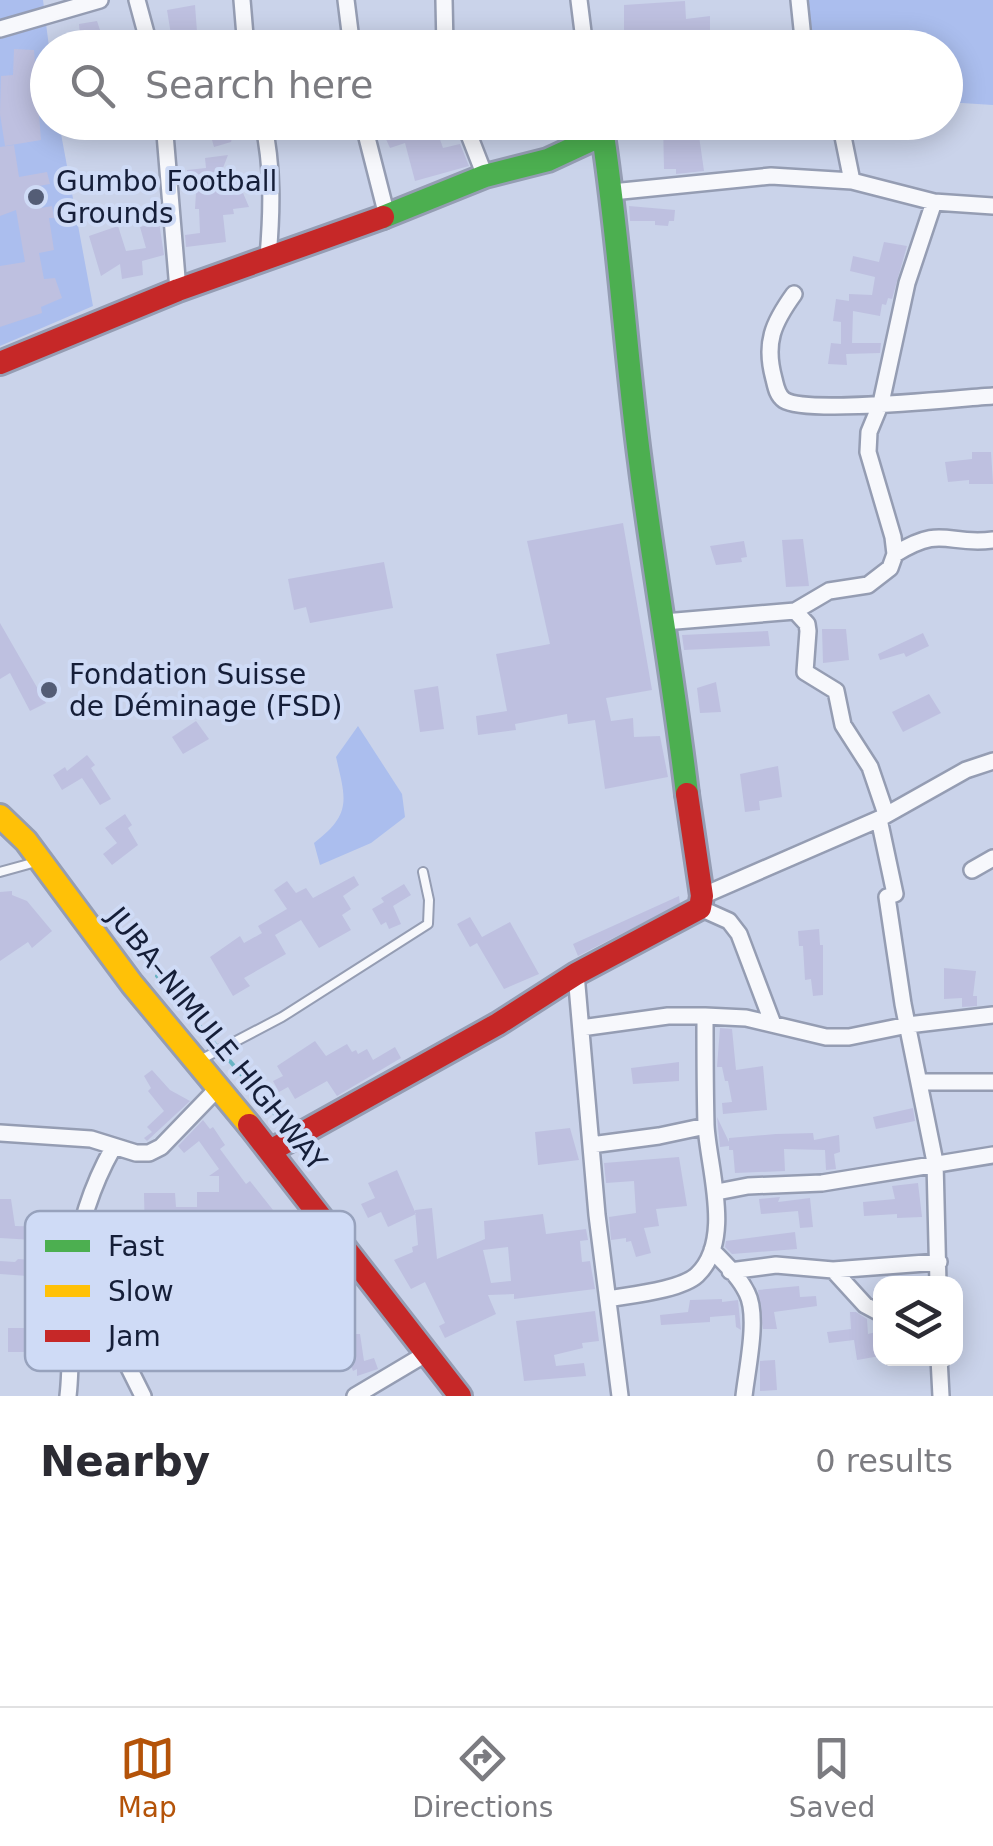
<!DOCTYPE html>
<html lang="en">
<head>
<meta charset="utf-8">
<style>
	body { margin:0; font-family:"DejaVu Sans",sans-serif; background:#f7f7f7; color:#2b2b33 }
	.controls { position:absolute; right:30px; bottom:30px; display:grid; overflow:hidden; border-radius:20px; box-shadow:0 5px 25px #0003 }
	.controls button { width:90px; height:90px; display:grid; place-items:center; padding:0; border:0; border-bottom:2px solid #e1e1e2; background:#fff; color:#2b2b33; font:50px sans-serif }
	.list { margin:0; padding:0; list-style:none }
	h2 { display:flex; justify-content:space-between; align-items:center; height:130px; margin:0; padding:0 40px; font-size:42px }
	h2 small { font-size:32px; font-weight:400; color:#7c7c81 }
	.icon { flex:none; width:55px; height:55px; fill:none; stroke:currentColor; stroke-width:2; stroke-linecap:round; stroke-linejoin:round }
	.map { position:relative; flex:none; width:993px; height:1396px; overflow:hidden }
	.search { position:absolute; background:#fff; box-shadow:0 5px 25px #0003; left:30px; right:30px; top:30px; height:110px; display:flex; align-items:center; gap:25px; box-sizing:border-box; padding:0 35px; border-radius:55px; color:#7c7c81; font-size:38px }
	.sheet { height:310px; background:#fff }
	nav { display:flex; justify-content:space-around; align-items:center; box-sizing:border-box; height:140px; border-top:2px solid #e1e1e2; background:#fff; font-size:28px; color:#7c7c81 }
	nav a { display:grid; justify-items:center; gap:5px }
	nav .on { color:#b45309 }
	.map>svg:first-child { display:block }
</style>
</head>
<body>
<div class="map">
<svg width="993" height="1396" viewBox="0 0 993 1396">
	<rect width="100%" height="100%" fill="#cad3ea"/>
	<path fill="#abbeee" d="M0 0H43L49 47 48 122 59 123 93 306 0 346Z
		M797 0H993V105L946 102V48L808 47Z
		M358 726 402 794 405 817 371 843 320 865 314 843C352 814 346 800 336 757Z"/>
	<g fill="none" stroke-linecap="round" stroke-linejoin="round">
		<path stroke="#69b4c4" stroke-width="4" d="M157 976 220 1050
			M229 1060 286 1127"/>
	</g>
	<path fill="#bec0e0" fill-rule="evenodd" d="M685 1 686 19 710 16V32H686L651 42 650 38H624V5Z
		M195 5 198 45 173 47 167 10Z
		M97 21 106 48H81L79 24Z
		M14 49 34 50 41 140 5 146 0 114 1 76 13 75Z
		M207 122H236L231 142 214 147Z
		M391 122H409L411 129 434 122 443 148 460 144 469 166 415 181 405 143 390 148 385 137 395 133Z
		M663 122H697L704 171 676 174V169H664Z
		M14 145 19 177 47 172 50 184 39 186 41 208 52 206 54 218H49L54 250 39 253 44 279 55 278 62 298 41 307 42 313 0 327V266L25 262 16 210 0 216V147Z
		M228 155 219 178 235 174 249 207 233 209 234 214 223 215 226 242 186 247 185 235 200 233 199 209H195L196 193H189L187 170 206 168 205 158Z
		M629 206 675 210 674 221H669L668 226 655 225V221H630Z
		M159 222 164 255 142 261 143 275 122 279 120 264 101 276 89 236 118 226 126 251 146 248 140 227Z
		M884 242 907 246 892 299 888 298 886 305 882 304 880 316 853 311 852 343H881L880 353 846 354 847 365 828 364 831 343 841 344V322L833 321 836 299 849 301V294L872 295 875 277 850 271 853 256 879 262Z
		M972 452H991L993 484H969V480L948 482 945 462 972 459Z
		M623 523 652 690 606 698 611 721 633 718 634 737 660 736 668 777 605 789 595 720 568 724 567 714 515 724 516 730 478 735 476 716 507 711 496 654 550 644 527 541Z
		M803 539 809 586 786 587 782 540Z
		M744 541 747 557 741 558 742 562 716 565 710 546Z
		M384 562 393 608 310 623 306 607 294 610 288 579Z
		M0 623 46 703 30 711 10 673 0 679Z
		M822 629H846L849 660 823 663Z
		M768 631 770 646 684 650 682 635Z
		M923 633 929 646 906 657 904 653 880 660 878 654Z
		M716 682 721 712 700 713 697 688Z
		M438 686 444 729 420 732 414 690Z
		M929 694 941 713 903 732 892 712Z
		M196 721 209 739 183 754 172 737Z
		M87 755 95 765 91 768 111 799 100 805 82 778 62 790 53 775 65 767 67 771Z
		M778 766 782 797 759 801 760 810 745 812 740 774Z
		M125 814 132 825 128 828 138 845 112 865 103 854 117 843 105 828Z
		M354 876 359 885 343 896 351 909 342 915 351 930 319 948 301 920 275 935 286 954 244 978 250 986 233 996 210 957 240 936 244 943 262 933 258 926 287 909 274 890 287 881 296 893 306 888 313 898Z
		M404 884 411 895 393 906 401 924 389 929 386 922 381 925 372 909 384 902 381 898Z
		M12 891V895L27 901 52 931 32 948 28 942 0 961V892Z
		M679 896 680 904 578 956 573 944Z
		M470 917 482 937 510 922 539 974 504 989 477 943 470 947 457 924Z
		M819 929 820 945H823V995L813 996 811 979 805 980 803 946H799L798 931Z
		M944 968 976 971 973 996H977V1006L962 1007V998L944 999Z
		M720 1028 732 1029 736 1070 763 1066 767 1110 723 1114 722 1103 732 1102 728 1081H725L722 1067H717Z
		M315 1041 326 1056 347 1044 352 1052 356 1050 358 1054 367 1049 373 1060 395 1047 401 1058 337 1096 327 1081 295 1099 288 1087 279 1092 273 1081 283 1076 277 1066Z
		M679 1062V1081L633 1084 631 1068Z
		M152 1070 170 1090 190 1101 147 1141 144 1138 152 1132 147 1127 164 1111 148 1091 151 1088 144 1076Z
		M913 1108 915 1121 876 1129 873 1117Z
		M717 1117 729 1142V1138L776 1134 813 1133 814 1140 839 1135 840 1152 834 1154 836 1169 826 1170 825 1150 784 1149 785 1171 735 1173 733 1150H729V1146L720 1147Z
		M203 1120 210 1129 213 1127 225 1145 220 1149 246 1184 250 1181 273 1210 269 1214 302 1258 266 1259V1266L249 1268 234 1235 221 1238 219 1231 213 1233 210 1220 187 1219 188 1240 145 1241 144 1193H175L176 1207H197V1192H219V1176H209L219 1169 199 1141 184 1153 178 1146Z
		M570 1128 579 1160 538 1165 535 1132Z
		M679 1157 687 1206 656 1209 659 1226 644 1228 651 1253 636 1257 631 1241 626 1242V1238L611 1240 609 1217 636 1213 634 1181 606 1183 604 1163Z
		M397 1170 416 1214 388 1227 381 1212 368 1218 361 1204 375 1198 368 1183Z
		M918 1183 922 1217 897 1218V1214L864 1216 863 1202 895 1199 892 1186Z
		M780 1197 778 1202 810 1198 813 1227 800 1228 798 1211 761 1214 759 1199Z
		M0 1199H11L15 1226 50 1227V1241L0 1238Z
		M432 1208 437 1259 485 1239 484 1221 543 1214 546 1234 586 1229 588 1240 580 1241 582 1262 590 1261 595 1289 514 1299V1294L488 1295 496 1314 445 1338 439 1326 445 1323 425 1282 411 1289 394 1260 413 1252 412 1247 418 1245 415 1210ZM508 1247 511 1281 491 1283 483 1250Z
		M795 1232 797 1249 732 1254 725 1247 726 1241Z
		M18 1259 63 1262 56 1352H8V1328H47V1291L42 1292 41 1277 0 1274V1261L15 1262Z
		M799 1286 800 1297 816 1296 817 1306 774 1312 777 1329H763L758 1290Z
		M336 1289V1294L356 1295 352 1334H360L364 1361 374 1358 378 1369 357 1376V1369L353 1371 348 1358H331L330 1345 313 1344 314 1323 282 1321V1308L245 1310V1298H260V1294Z
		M722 1299V1302L738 1300 741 1330 736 1327 735 1315 710 1317V1322L661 1325 660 1315 688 1312 690 1300Z
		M595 1311 599 1341 582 1343 583 1348 554 1355 556 1366 584 1363 586 1376 524 1381 516 1321Z
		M850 1312H856L867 1319 868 1334 880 1331V1356L857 1360 854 1340 829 1343 827 1332 851 1329Z
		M775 1360 777 1390 760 1391V1361Z"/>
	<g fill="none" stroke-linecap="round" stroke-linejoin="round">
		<g stroke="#959db3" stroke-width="12">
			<path id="lane" d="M0 872 36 862
				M200 1060 282 1017 428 924 429 900 423 872"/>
		</g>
		<g stroke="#959db3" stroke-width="20">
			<path id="street" d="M137 0 150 48
				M242 0 246 48
				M346 0 352 48
				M444 0 445 48
				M579 0 585 48
				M799 0 804 48
				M0 29 100 0
				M164 122 178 290
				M263 122C273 167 272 211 268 257
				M363 122 387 216
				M464 122 485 176
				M840 122 852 181
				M612 192 771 176 852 181 934 202 993 206
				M794 294C773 323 764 343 774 379 776 387 777 395 784 400 807 415 958 398 993 396
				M895 554C944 524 946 546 993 540
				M795 611 807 624 808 631 805 672 836 691 843 725 870 767 886 814
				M664 622 795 611 829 591 868 585 890 568 895 554 893 537 868 452 869 432 881 403 907 283 934 202
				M879 819 895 894
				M972 870 993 858
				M702 896 879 819 966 770 993 761
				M887 897 903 1004 935 1162 938 1284
				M700 908 729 921 739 934 773 1024
				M576 974 597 1215 620 1396
				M581 1028 668 1016H705L746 1018 826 1037H849L908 1025 993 1015
				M921 1082H993
				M0 1133 91 1139 136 1153H149L161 1147 217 1089
				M591 1145 659 1136 706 1126
				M717 1192 748 1186 822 1183 993 1155
				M712 1250C724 1263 739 1276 747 1293 759 1316 747 1369 744 1396
				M833 1270 865 1305 880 1313
				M730 1271 776 1265 833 1270 939 1262
				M71 1295 123 1356 143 1396
				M608 1299C630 1295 681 1290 697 1275 734 1240 708 1167 706 1125 705 1089 705 1052 705 1016
				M939 1358 941 1396
				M68 1396C72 1362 69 1329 71 1295 74 1242 87 1194 113 1148
				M355 1396 429 1352"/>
		</g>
		<g stroke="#959db3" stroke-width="28">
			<path id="fast" d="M601 122C619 235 625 349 640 462 654 573 674 683 687 794
				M383 217 485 176 548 160 604 134"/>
		</g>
		<g stroke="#959db3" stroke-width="28">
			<path id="slow" d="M0 816 26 841 132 984 249 1125"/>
		</g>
		<g stroke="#959db3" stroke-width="28">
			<path id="jam" d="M0 363 178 290 383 217
				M249 1125 460 1396
				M270 1151 498 1024 576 974 700 908 702 896 687 794"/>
		</g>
		<use href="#lane" stroke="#f7f8fc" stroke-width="8"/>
		<use href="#street" stroke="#f7f8fc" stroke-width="15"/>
		<use href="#fast" stroke="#4caf50" stroke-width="22"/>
		<use href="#slow" stroke="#ffc107" stroke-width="22"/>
		<use href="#jam" stroke="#c62828" stroke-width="22"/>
	</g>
	<g fill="#545d76" stroke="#cfdbf6" stroke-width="4">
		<circle cx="36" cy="197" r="10"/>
		<circle cx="49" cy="690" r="10"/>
	</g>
	<g text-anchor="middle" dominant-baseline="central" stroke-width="8" stroke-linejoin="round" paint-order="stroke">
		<g font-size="28" fill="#151e38" stroke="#cfdbf6" text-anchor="start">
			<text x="56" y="181">Gumbo Football<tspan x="56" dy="32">Grounds</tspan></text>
			<text x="69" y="674">Fondation Suisse<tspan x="69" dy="32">de Déminage (FSD)</tspan></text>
		</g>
		<g font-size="28" fill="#151e38" stroke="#cfdbf6">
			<text transform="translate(217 1039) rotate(51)">JUBA–NIMULE HIGHWAY</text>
		</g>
	</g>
	<rect x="25" y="1211" width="330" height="160" rx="15" fill="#cfdbf6" stroke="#97a2bd" stroke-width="2.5"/>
	<rect x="45" y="1240" width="45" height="12" fill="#4caf50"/>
	<rect x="45" y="1285" width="45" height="12" fill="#ffc107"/>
	<rect x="45" y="1330" width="45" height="12" fill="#c62828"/>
	<g font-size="28" fill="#151e38">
		<text x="108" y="1256">Fast</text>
		<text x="108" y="1301">Slow</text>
		<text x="108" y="1346">Jam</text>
	</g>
</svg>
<div class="controls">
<button><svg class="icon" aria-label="layers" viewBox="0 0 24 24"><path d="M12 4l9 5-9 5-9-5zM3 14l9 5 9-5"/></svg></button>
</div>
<div class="search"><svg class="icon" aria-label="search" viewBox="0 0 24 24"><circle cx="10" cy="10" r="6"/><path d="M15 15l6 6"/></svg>Search here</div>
</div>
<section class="sheet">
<h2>Nearby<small>0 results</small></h2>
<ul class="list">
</ul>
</section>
<nav>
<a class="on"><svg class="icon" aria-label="map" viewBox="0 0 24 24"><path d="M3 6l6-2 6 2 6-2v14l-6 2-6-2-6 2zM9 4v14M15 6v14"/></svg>Map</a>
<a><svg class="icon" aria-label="directions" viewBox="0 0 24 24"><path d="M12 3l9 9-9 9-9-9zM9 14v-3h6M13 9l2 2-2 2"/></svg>Directions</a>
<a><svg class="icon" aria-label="saved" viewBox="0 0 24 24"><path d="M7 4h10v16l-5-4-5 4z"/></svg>Saved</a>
</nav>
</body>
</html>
